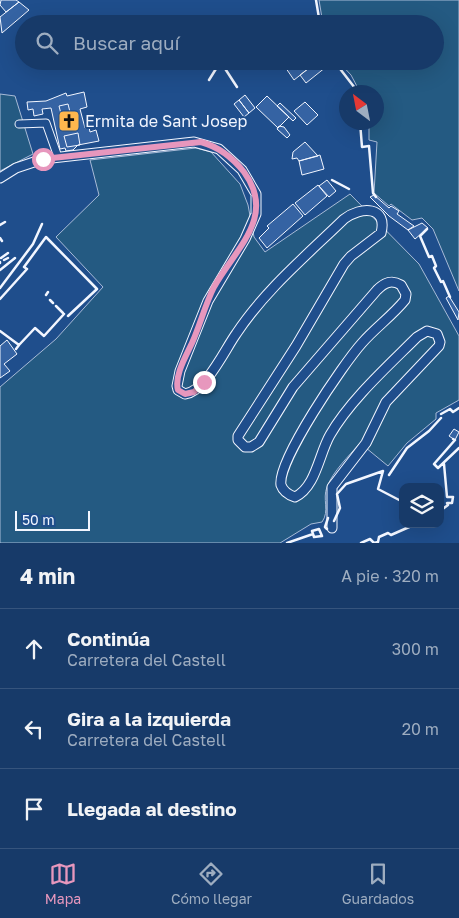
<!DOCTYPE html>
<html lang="es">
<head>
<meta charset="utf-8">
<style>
	body { margin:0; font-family:"Golos Text",sans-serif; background:#20416f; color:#f1f3f6 }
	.controls { position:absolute; right:15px; bottom:15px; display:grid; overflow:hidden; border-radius:10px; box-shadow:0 5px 20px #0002 }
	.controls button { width:45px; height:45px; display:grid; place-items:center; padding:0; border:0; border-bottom:1px solid #36547d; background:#173a69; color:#f1f3f6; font:25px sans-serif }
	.compass { position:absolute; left:339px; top:85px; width:45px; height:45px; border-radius:50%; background:#173a69; box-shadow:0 5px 20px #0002; rotate:328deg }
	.scale { position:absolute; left:15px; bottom:12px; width:75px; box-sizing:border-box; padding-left:5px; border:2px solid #f2f6ff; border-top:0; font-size:14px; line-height:18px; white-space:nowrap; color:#f2f6ff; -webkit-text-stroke:4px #1f4e8c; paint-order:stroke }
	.stop { position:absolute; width:15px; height:15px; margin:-11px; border:4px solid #e797bd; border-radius:50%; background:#fff }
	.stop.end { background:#e797bd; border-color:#fff; box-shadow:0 1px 5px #0008 }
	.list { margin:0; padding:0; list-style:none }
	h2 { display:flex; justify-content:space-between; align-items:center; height:65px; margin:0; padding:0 20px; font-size:21px }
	h2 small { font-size:16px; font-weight:400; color:#9eadc0 }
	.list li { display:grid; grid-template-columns:32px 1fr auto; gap:15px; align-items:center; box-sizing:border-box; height:80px; padding:0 20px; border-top:1px solid #36547d }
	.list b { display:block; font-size:19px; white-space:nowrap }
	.list p { margin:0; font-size:16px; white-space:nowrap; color:#9eadc0 }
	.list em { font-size:16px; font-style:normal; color:#9eadc0 }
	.icon { flex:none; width:28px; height:28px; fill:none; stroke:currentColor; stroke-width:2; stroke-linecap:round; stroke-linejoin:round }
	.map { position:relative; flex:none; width:459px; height:543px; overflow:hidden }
	.search { position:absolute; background:#173a69; box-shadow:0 5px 20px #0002; left:15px; right:15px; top:15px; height:55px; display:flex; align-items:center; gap:12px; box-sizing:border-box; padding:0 18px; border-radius:28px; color:#9eadc0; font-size:19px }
	.sheet { height:305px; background:#173a69 }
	nav { display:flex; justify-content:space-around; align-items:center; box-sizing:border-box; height:70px; border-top:1px solid #36547d; background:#173a69; font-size:14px; color:#9eadc0 }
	nav a { display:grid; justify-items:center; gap:2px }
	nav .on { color:#e797bd }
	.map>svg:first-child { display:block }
</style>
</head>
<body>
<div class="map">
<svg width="459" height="543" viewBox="0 0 459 543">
	<rect width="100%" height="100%" fill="#1f4e8c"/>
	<path fill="#245a82" stroke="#a8bbd7" d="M319 0H459V291L433 229 422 218 412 220 391 204 389 206 374 193 377 142 369 140V123L376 122V92H360L351 75 338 61H435V24H323Z
		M0 94 15 96 33 154 0 171Z
		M196 148 211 152 240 184 248 205 254 237 265 252 350 194 419 264 459 336V400L436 413V419L407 443 388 466 360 443C349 456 333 471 327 487 322 499 330 511 322 522L311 524 280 543H0V387L56 339 103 287 56 237 99 195 90 160Z"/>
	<path fill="#3563a3" stroke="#f2f6ff" d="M16 0 19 2 6 12 0 5 1 0Z
		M19 2 29 10 2 33 0 17Z
		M281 61H318L294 80Z
		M318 61H321L326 67 306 83 300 75Z
		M84 92 87 107 80 109 85 128 89 127 90 132 96 130 99 141 78 145 73 150 66 151 65 148 60 149 51 108 42 109 43 114 34 116 33 109 28 110 27 102 46 101 66 93 67 96Z
		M245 95 255 108 249 113 239 100Z
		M267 96 289 117 278 128 256 107Z
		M239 100 249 113 244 117 234 104Z
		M305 102 318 115 307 125 294 111Z
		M280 103 296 118 293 121 277 106Z
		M68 104 70 112 61 114 59 106Z
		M279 126 284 127 290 135 287 138 277 129Z
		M78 133 80 145 67 147 64 136Z
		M305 142 318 156 299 161 297 158 292 159 293 152Z
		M320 155 324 169 302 175 299 161Z
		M327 180 336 191 329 197 319 186Z
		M318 185 327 196 305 215 295 203Z
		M374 195 389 208 391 206 399 211 397 214 414 226 408 230 389 216 370 197Z
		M293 204 303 216 267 248 259 238 269 228 267 226Z
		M422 223 428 228 415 239 408 230Z
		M449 296 459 312 458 320 446 298Z
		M7 340 17 354 4 364 10 371 0 378V346Z
		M454 429 459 432 455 440 449 436Z"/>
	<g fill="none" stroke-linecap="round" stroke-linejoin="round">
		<g stroke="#f2f6ff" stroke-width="9">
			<path id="pedestrian" d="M19 124 46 123 58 157"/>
		</g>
		<g stroke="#f2f6ff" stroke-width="11">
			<path id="minor" d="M0 178 16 168 43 159 194 142 219 149 242 170 256 194V214L245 239 208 301 180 371 177 386 178 390 185 394C206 391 224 351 236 334 265 290 307 255 344 219 361 206 388 206 381 233L351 256 344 264 296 346 238 436V440L245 447H251L259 442 293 387 377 290C384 283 391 279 401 285L406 294 405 300C392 316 375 328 362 343 344 363 277 461 281 485 283 491 289 495 295 497 316 487 319 454 330 435 350 400 388 366 417 337L427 331 437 334 440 342 439 346 386 402 366 443 332 487V528"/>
		</g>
		<use href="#pedestrian" stroke="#1f4e8c" stroke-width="7"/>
		<use href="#minor" stroke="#1f4e8c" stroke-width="9"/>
		<path stroke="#f2f6ff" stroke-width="2.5" d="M316 0 320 24
			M235 61 224 67 237 87
			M334 61 358 92
			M209 80 219 64
			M360 122 362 147 369 146 373 193 376 197
			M332 180 349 189
			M0 225 5 222
			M427 229 420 236 429 257 432 256 436 266 434 268 441 282 443 281 450 297
			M0 238 2 241
			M1 258 8 253
			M4 260 8 258
			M0 263V262
			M0 270 15 258
			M0 288 33 244 42 224
			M46 295 48 292
			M0 299 27 269 24 267 46 237 97 289 68 316
			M50 300 53 303
			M56 306 63 313
			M0 331 19 345 16 349
			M19 345 35 328 44 336 64 314
			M441 414 450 409 453 412 459 408
			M453 439 455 440 434 464 438 468 459 448
			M383 471 378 489 403 502
			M389 475 407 448 429 431 441 418
			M440 511 448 505 447 503H452L453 497H447L444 464
			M334 521 340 508 337 494 346 484 383 471
			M319 529 322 536 314 537 312 531Z
			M327 529 325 527 328 518
			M287 543 313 534
			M361 543 370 539 374 543
			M374 543 378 542 379 537 388 533 391 535 416 524"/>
	</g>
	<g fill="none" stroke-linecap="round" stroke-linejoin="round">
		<path stroke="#e797bd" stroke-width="6" d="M43 159 201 142C219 147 233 158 244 172 277 217 235 249 214 287 205 305 200 325 192 343 186 356 174 376 178 390L185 394 194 392 204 382"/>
	</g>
	<defs>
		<g id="church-square" transform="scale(1.125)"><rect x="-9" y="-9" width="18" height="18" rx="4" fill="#ffb74d" stroke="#1f4e8c"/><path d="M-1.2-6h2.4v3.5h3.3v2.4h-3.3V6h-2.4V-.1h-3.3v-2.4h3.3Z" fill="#111"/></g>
	</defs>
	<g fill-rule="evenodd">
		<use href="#church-square" x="69" y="121"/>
	</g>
	<g text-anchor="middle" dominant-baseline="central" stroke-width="4" stroke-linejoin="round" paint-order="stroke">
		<g font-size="16" fill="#f2f6ff" stroke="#1f4e8c" text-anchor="start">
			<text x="85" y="121">Ermita de Sant Josep</text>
		</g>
	</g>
</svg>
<div class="controls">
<button><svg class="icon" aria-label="layers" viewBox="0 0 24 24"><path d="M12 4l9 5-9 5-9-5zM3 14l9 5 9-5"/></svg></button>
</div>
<svg class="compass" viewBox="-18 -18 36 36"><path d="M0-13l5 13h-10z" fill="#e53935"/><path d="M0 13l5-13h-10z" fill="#9eadc0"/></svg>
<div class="scale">50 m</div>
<div class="stop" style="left:43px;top:159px"></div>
<div class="stop end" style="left:204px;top:382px"></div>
<div class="search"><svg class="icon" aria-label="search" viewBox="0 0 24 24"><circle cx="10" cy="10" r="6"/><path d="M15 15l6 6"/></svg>Buscar aquí</div>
</div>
<section class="sheet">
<h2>4 min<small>A pie · 320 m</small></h2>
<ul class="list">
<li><svg class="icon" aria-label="ahead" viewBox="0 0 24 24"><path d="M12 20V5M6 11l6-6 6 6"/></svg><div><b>Continúa</b><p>Carretera del Castell</p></div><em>300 m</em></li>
<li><svg class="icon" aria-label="left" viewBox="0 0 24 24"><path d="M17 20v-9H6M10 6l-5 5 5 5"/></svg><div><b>Gira a la izquierda</b><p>Carretera del Castell</p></div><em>20 m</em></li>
<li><svg class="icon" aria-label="arrive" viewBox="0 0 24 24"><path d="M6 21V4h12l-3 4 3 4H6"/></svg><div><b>Llegada al destino</b></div></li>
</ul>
</section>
<nav>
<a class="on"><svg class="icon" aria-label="map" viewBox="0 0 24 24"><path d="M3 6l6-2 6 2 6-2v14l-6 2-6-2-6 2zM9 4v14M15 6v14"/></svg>Mapa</a>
<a><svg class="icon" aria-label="directions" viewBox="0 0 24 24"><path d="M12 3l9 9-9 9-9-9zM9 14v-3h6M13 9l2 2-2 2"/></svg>Cómo llegar</a>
<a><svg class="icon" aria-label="saved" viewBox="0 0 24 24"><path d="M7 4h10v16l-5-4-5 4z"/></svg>Guardados</a>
</nav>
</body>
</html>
